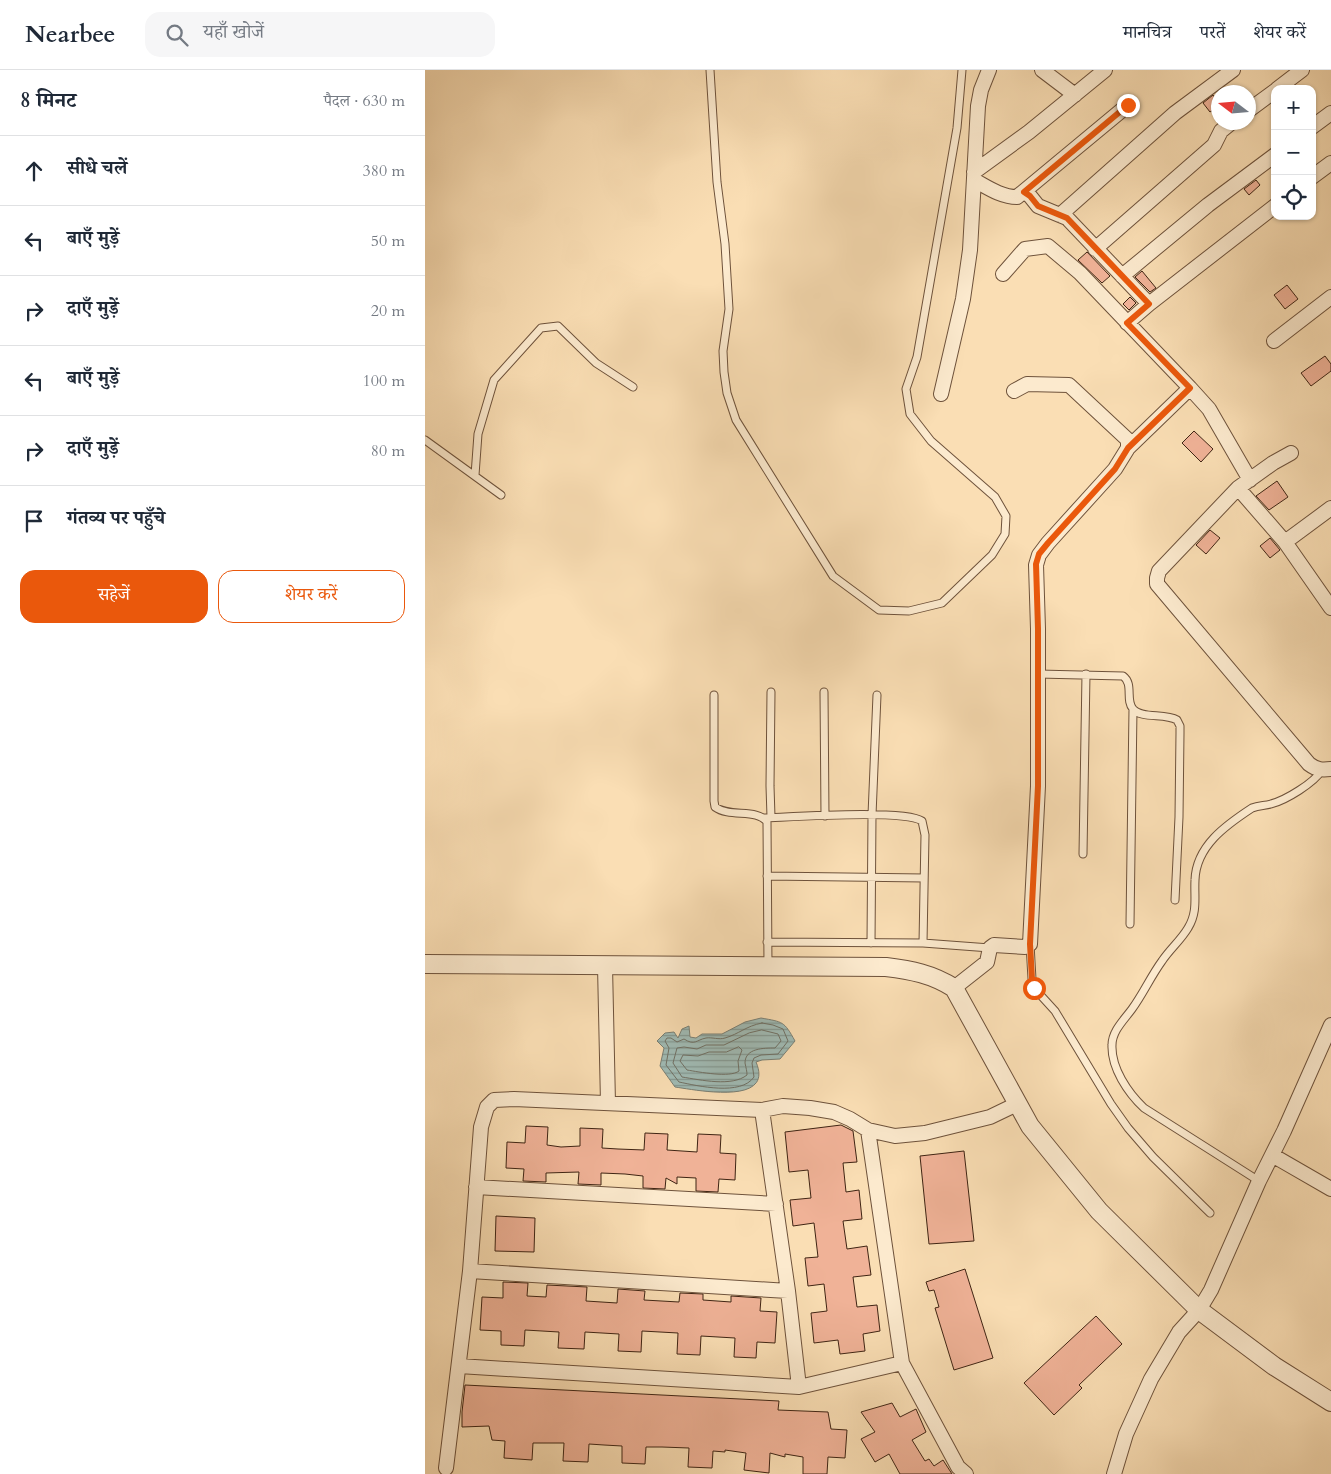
<!DOCTYPE html>
<html lang="hi">
<head>
<meta charset="utf-8">
<style>
	body { margin:0; font-family:Cardo,"Noto Serif Devanagari",serif; background:#f6f6f7; color:#1f2937 }
	.controls { position:absolute; right:15px; top:15px; display:grid; overflow:hidden; border-radius:10px; box-shadow:0 1px 4px #0004 }
	.controls button { width:45px; height:45px; display:grid; place-items:center; padding:0; border:0; border-bottom:1px solid #e0e1e3; background:#fff; color:#1f2937; font:25px sans-serif }
	.compass { position:absolute; left:786px; top:15px; width:45px; height:45px; border-radius:50%; background:#fff; box-shadow:0 1px 4px #0004; rotate:286deg }
	.stop { position:absolute; width:15px; height:15px; margin:-11px; border:4px solid #ea580c; border-radius:50%; background:#fff }
	.stop.end { background:#ea580c; border-color:#fff; box-shadow:0 1px 5px #0008 }
	.list { margin:0; padding:0; list-style:none }
	h2 { display:flex; justify-content:space-between; align-items:center; height:65px; margin:0; padding:0 20px; font-size:21px }
	h2 small { font-size:16px; font-weight:400; color:#747a83 }
	.list li { display:grid; grid-template-columns:32px 1fr auto; gap:15px; align-items:center; box-sizing:border-box; height:70px; padding:0 20px; border-top:1px solid #e0e1e3 }
	.list b { display:block; font-size:19px; white-space:nowrap }
	.list em { font-size:16px; font-style:normal; color:#747a83 }
	.actions { display:flex; gap:10px; padding:15px 20px }
	.actions a { flex:1; padding:11px 0; border:1px solid #ea580c; border-radius:15px; text-align:center; font-size:18px; color:#ea580c }
	.actions .main { background:#ea580c; color:#fff }
	.icon { flex:none; width:28px; height:28px; fill:none; stroke:currentColor; stroke-width:2; stroke-linecap:round; stroke-linejoin:round }
	.map { position:relative; flex:none; width:906px; height:1404px; overflow:hidden }
	header { display:flex; align-items:center; gap:30px; box-sizing:border-box; height:70px; padding:0 25px; background:#fff; border-bottom:1px solid #e0e1e3 }
	header strong { font-size:24px }
	nav { display:flex; gap:28px; margin-inline-start:auto; font-size:18px }
	.search { width:350px; height:45px; background:#f6f6f7; display:flex; align-items:center; gap:12px; box-sizing:border-box; padding:0 18px; border-radius:15px; color:#747a83; font-size:19px }
	main { display:flex }
	aside { flex:1; background:#fff }
	.map>svg:first-child { display:block }
</style>
</head>
<body>
<header>
<strong>Nearbee</strong>
<div class="search"><svg class="icon" aria-label="search" viewBox="0 0 24 24"><circle cx="10" cy="10" r="6"/><path d="M15 15l6 6"/></svg>यहाँ खोजें</div>
<nav><a>मानचित्र</a><a>परतें</a><a>शेयर करें</a></nav>
</header>
<main>
<aside>
<h2>8 मिनट<small>पैदल · 630 m</small></h2>
<ul class="list">
<li><svg class="icon" aria-label="ahead" viewBox="0 0 24 24"><path d="M12 20V5M6 11l6-6 6 6"/></svg><div><b>सीधे चलें</b></div><em>380 m</em></li>
<li><svg class="icon" aria-label="left" viewBox="0 0 24 24"><path d="M17 20v-9H6M10 6l-5 5 5 5"/></svg><div><b>बाएँ मुड़ें</b></div><em>50 m</em></li>
<li><svg class="icon" aria-label="right" viewBox="0 0 24 24"><path d="M7 20v-9h11M14 6l5 5-5 5"/></svg><div><b>दाएँ मुड़ें</b></div><em>20 m</em></li>
<li><svg class="icon" aria-label="left" viewBox="0 0 24 24"><path d="M17 20v-9H6M10 6l-5 5 5 5"/></svg><div><b>बाएँ मुड़ें</b></div><em>100 m</em></li>
<li><svg class="icon" aria-label="right" viewBox="0 0 24 24"><path d="M7 20v-9h11M14 6l5 5-5 5"/></svg><div><b>दाएँ मुड़ें</b></div><em>80 m</em></li>
<li><svg class="icon" aria-label="arrive" viewBox="0 0 24 24"><path d="M6 21V4h12l-3 4 3 4H6"/></svg><div><b>गंतव्य पर पहुँचे</b></div></li>
</ul>
<div class="actions"><a class="main">सहेजें</a><a>शेयर करें</a></div>
</aside>
<div class="map">
<svg width="906" height="1404" viewBox="0 0 906 1404">
	<defs>
		<pattern id="water-rules" width="6" height="5" patternUnits="userSpaceOnUse" patternTransform="scale(1.25)"><rect width="6" height="5" fill="#a0bbb5"/><path d="M0 2.5h6" fill="none" stroke="#849892"/></pattern>
	</defs>
	<rect width="100%" height="100%" fill="#fadeb4"/>
	<filter id="stains"><feTurbulence type="fractalNoise" baseFrequency=".004" numOctaves="4"/><feColorMatrix values="0 0 0 0 .2 0 0 0 0 .09 0 0 0 0 .02 0 0 0 .5 -.17"/></filter>
	<radialGradient id="worn" r=".72"><stop offset=".6" stop-color="#630" stop-opacity="0"/><stop offset="1" stop-color="#630" stop-opacity=".3"/></radialGradient>
	<path fill="url(#water-rules)" stroke="#797f74" d="M336 948C358 952 359 951 370 971L355 989 337 990 331 992C350 1036 271 1020 250 1017L235 996 239 978 232 971 240 963 249 962 253 968 257 959 264 956 265 967 271 968 277 964H297L320 952Z"/>
	<g fill="none" stroke-linecap="round" stroke-linejoin="round">
		<path stroke="#707064" stroke-width="1" d="M337 953 348 955 358 959 363 971 353 984 336 985 329 988 327 993 329 1007C316 1026 273 1016 254 1012L241 995 244 978 240 971 242 968H246L252 972 259 969C270 976 271 970 281 968 287 967 294 970 300 968 314 964 321 956 337 953Z
			M337 960 353 964 356 971 350 978C339 978 320 978 320 993 321 998 322 1001 322 1005 307 1017 276 1010 257 1007L248 993 252 978 259 977 272 979 281 975H299L324 963Z
			M314 977 317 980 313 991 314 1001C305 1008 274 1002 262 1000L255 991 258 985 273 986 284 982H301Z"/>
	</g>
	<path fill="#f0b297" stroke="#3f2413" d="M788 25 794 33V36L785 42 778 33Z
		M831 110 835 115 824 125 819 119Z
		M662 182 685 206 677 213 653 190Z
		M717 201 731 218 725 222 710 207Z
		M862 215 873 229 860 239 849 225Z
		M705 227 711 233 704 240 698 234Z
		M900 286 906 294V301L886 316 876 303Z
		M769 361 788 379 776 392 757 373Z
		M852 411 863 427 844 440 831 426Z
		M785 460 795 468 781 484 771 475Z
		M845 468 855 480 845 488 835 476Z
		M416 1055 428 1061 432 1092 418 1093 421 1122 434 1120 437 1149 418 1151 422 1179 442 1176 446 1205 428 1207 432 1237 452 1235 455 1261 438 1264 440 1281 415 1284 413 1270 389 1273 386 1243 402 1241 399 1214 383 1216 380 1188 393 1187 389 1153 368 1156 365 1130 386 1128 383 1100 364 1102 360 1062Z
		M101 1056 123 1057 122 1075 136 1077 155 1076V1058L178 1059 177 1078 193 1079 219 1080 220 1063 243 1064 242 1080 272 1082 273 1064 296 1065 295 1083 311 1084 310 1110 294 1109 293 1122 271 1121V1108L252 1107V1114L241 1108 240 1119 218 1118V1106L200 1104 176 1103V1115L153 1114 154 1102 121 1103V1112L98 1111 99 1099 81 1098 82 1072 100 1073Z
		M539 1081 549 1171 504 1174 495 1086Z
		M71 1146 110 1148 109 1182 70 1181Z
		M540 1199 568 1288 529 1300 510 1238 514 1237 509 1220 504 1221 501 1212Z
		M78 1212 103 1213 102 1226 121 1227 122 1215 162 1217 161 1231 192 1233 193 1219 220 1221 219 1230 254 1232 255 1223 278 1224V1230L306 1232V1226L336 1228 335 1241 352 1242 350 1273 332 1272 331 1288 309 1287 310 1268 276 1266 275 1285 252 1284 253 1263 217 1261 216 1282 193 1281 194 1264 160 1262 159 1279 133 1278 134 1262 100 1260 99 1276 76 1275V1261L55 1260 57 1227 78 1228Z
		M671 1246 697 1274 654 1315 657 1318 629 1345 599 1313Z
		M40 1315 354 1331 353 1340 403 1342 406 1359 422 1360 420 1388 403 1387 402 1404H378V1387L360 1384V1387L345 1383 344 1403 319 1400 321 1383 300 1380V1382L288 1381 287 1398 263 1397 264 1378 237 1377H221L220 1394 197 1393V1376L179 1375 164 1374 163 1392 138 1391 139 1373H108L107 1390 79 1388 80 1371 67 1370 64 1356 37 1357V1342Z
		M467 1333 475 1347 491 1339 501 1362 487 1370 500 1391 504 1389 509 1396 518 1390 527 1404H475L464 1384 450 1392 436 1369 450 1362 436 1342Z"/>
	<g fill="none" stroke-linecap="round" stroke-linejoin="round">
		<g stroke="#6e523b" stroke-width="9">
			<path id="service" d="M285 0 292 112 300 174 304 239 298 281 299 302 302 323 311 350 408 506 454 540 484 541 517 533 567 485 580 464 581 446 570 427 506 371 485 344 481 319 492 287 532 58 537 0
				M0 370 76 425
				M50 405 53 364 69 310 116 258 133 256 171 293 208 317
				M613 604 698 606C709 614 700 630 708 639 716 649 740 643 752 650L755 656V663L754 747 750 830
				M346 622 345 716 346 747
				M399 622 400 746
				M289 625V731L290 737C305 748 332 738 342 752L343 897
				M339 748C366 747 480 739 497 751L500 765 498 873
				M658 784 661 604
				M342 806 499 808
				M705 854 708 639
				M342 872 498 873 565 878
				M446 873 447 745 452 625
				M605 874 607 909 609 918 630 941 686 1034 703 1058 728 1087 785 1143
				M834 1111 719 1038C703 1023 686 998 687 975 687 961 699 950 707 939 718 924 726 906 737 891 745 879 756 870 763 858 773 842 769 827 770 810 771 776 801 755 827 738 834 735 839 736 846 734 861 730 889 713 897 700"/>
		</g>
		<g stroke="#6e523b" stroke-width="16">
			<path id="minor" d="M617 0 650 25
				M852 19 877 0
				M824 40 850 21
				M887 57 906 43
				M549 102 604 62 680 0
				M887 107 906 93
				M549 110C562 117 576 127 592 127L703 35
				M599 122 605 126 613 136 642 148 724 234
				M635 145 750 43 808 0
				M670 179 789 75 796 61 807 52
				M578 204 600 179 623 176 655 203 765 318 784 339 825 410
				M697 206 783 135 850 85
				M702 253 724 234 850 136
				M849 271 906 227
				M516 324 538 229 545 180 553 36 556 20 564 0
				M703 378 765 318
				M866 383 848 393 813 418 734 501 732 508V514L884 694C892 700 897 700 906 699
				M813 418 860 472 906 538
				M860 472 906 438
				M180 896 183 1033
				M529 918 562 892 565 878 569 875 600 877 605 874 613 716V559L611 495 614 485 623 473 690 399 703 378V370L644 315 602 314 589 321
				M337 1040 363 1221 374 1317
				M443 1060 477 1293
				M847 1085 906 1119
				M51 1117 351 1134
				M45 1201 363 1221
				M34 1296 374 1317 477 1293 533 1397 541 1404
				M21 1398 45 1201 56 1057 62 1037 69 1030 89 1029 337 1040 358 1036 385 1038 409 1042 425 1049 443 1060 470 1066 500 1063 565 1047 592 1034
				M689 1404 701 1364 726 1309 754 1262 774 1240 786 1220 834 1111 859 1061 906 955"/>
		</g>
		<g stroke="#6e523b" stroke-width="20">
			<path id="tertiary" d="M0 894 461 897C486 900 507 904 529 918L605 1056 674 1141 774 1240 849 1296 906 1332"/>
		</g>
		<use href="#service" stroke="#fceace" stroke-width="7"/>
		<use href="#minor" stroke="#fceace" stroke-width="14"/>
		<use href="#tertiary" stroke="#fceace" stroke-width="18"/>
	</g>
	<g fill="none" stroke-linecap="round" stroke-linejoin="round">
		<path stroke="#ea580c" stroke-width="6" d="M609 918 607 909 605 874 613 716V559L611 494 614 484 623 473 690 399 703 378 765 318 702 253 724 234 642 148 613 136 605 126 599 122 703 35"/>
	</g>
	<rect width="100%" height="100%" filter="url(#stains)"/>
	<rect width="100%" height="100%" fill="url(#worn)"/>
</svg>
<div class="controls">
<button>+</button>
<button>−</button>
<button><svg class="icon" aria-label="locate" viewBox="0 0 24 24"><circle cx="12" cy="12" r="6"/><path d="M12 2v4M12 18v4M2 12h4M18 12h4"/></svg></button>
</div>
<svg class="compass" viewBox="-18 -18 36 36"><path d="M0-13l5 13h-10z" fill="#e53935"/><path d="M0 13l5-13h-10z" fill="#747a83"/></svg>
<div class="stop" style="left:609px;top:918px"></div>
<div class="stop end" style="left:703px;top:35px"></div>
</div>
</main>
</body>
</html>
